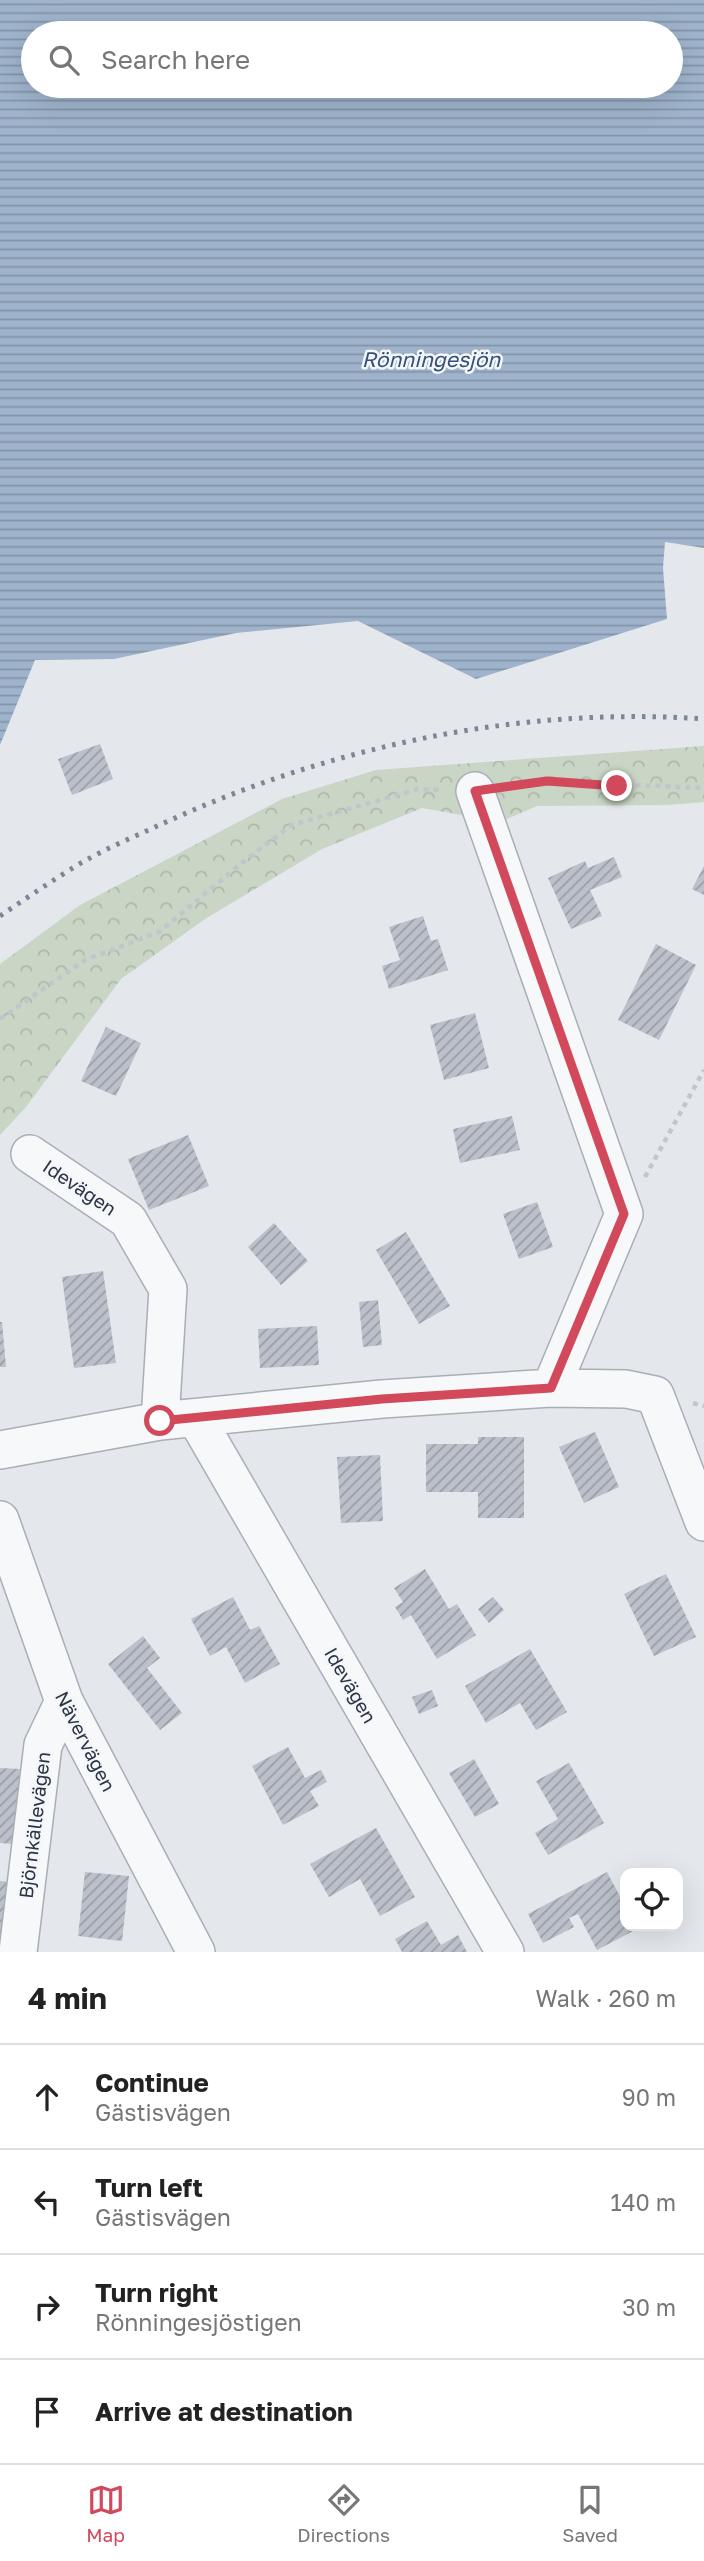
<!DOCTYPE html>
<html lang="en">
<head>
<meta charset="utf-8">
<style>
	body { margin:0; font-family:"Golos Text",sans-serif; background:#f6f6f6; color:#222 }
	.controls { position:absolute; right:21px; bottom:21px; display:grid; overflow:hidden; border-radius:14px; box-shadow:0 7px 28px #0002 }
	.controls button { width:63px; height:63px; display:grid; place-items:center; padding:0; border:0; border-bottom:2px solid #e0e0e0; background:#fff; color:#222; font:35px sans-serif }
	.stop { position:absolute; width:21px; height:21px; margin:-16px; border:5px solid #d1495b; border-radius:50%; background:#fff }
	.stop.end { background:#d1495b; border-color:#fff; box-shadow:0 2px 7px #0008 }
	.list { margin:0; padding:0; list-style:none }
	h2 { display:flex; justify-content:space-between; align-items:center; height:91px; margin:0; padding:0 28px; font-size:30px }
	h2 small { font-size:23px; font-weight:400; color:#767676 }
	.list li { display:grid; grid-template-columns:46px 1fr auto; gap:21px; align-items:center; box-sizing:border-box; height:105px; padding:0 28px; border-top:2px solid #e0e0e0 }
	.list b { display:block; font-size:26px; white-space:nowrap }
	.list p { margin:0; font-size:23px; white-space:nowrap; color:#767676 }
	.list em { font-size:23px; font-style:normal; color:#767676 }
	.icon { flex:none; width:38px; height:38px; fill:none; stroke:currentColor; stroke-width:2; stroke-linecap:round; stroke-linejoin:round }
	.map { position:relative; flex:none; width:704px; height:1952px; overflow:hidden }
	.search { position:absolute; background:#fff; box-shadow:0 7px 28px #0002; left:21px; right:21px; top:21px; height:77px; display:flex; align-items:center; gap:18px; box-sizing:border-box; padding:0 24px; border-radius:38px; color:#767676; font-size:26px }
	.sheet { height:511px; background:#fff }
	nav { display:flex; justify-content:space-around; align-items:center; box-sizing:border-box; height:98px; border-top:2px solid #e0e0e0; background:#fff; font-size:19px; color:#767676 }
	nav a { display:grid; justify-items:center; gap:4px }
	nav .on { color:#d1495b }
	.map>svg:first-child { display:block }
</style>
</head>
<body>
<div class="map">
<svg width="704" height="1952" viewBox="0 0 704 1952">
	<defs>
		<pattern id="forest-crowns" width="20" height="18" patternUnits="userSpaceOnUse" patternTransform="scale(1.75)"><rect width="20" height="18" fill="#c9d6c5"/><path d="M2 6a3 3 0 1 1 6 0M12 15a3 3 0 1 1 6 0" fill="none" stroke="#adb8ab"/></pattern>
		<pattern id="water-rules" width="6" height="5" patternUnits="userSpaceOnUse" patternTransform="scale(1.75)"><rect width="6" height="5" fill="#9fb4cc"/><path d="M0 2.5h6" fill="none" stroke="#8293a7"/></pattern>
		<pattern id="building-hatch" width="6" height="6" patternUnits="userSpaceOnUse" patternTransform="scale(1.75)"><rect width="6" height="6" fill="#bbc0ca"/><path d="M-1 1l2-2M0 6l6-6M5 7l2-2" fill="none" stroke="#989da6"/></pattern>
	</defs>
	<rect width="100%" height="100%" fill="#e4e7ec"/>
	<path fill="url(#forest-crowns)" d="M704 746V802L668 805 537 806 500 822 422 808 322 849 205 919 121 979 26 1107 0 1135V964L80 905 282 799 376 770Z"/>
	<path fill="url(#water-rules)" fill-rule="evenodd" d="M0 0H704V548L665 542 663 568 667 619 476 679 358 621 236 633 114 659 35 660 0 745ZM33 33H671V86H33Z"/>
	<path fill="url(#building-hatch)" d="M100 744 113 779 72 795 58 759Z
		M614 857 622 877 590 890 602 916 571 929 548 878 585 861 588 868Z
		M704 866V895L692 889Z
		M423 916 431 941 438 939 448 970 389 989 382 966 400 960 389 927Z
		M656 944 696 965 659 1040 618 1020Z
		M475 1013 489 1068 444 1080 430 1025Z
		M106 1027 141 1043 116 1096 81 1081Z
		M512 1116 520 1150 460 1163 453 1129Z
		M188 1135 209 1186 149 1210 128 1159Z
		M537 1202 553 1247 519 1259 503 1214Z
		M274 1223 308 1261 281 1285 248 1247Z
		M406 1232 450 1306 419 1324 376 1250Z
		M103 1271 116 1363 74 1368 62 1277Z
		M378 1300 382 1345 363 1347 359 1302Z
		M0 1322H2L6 1367H0Z
		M317 1326 319 1365 260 1368 258 1329Z
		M595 1432 619 1487 584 1503 559 1447Z
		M478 1437H524V1518H478V1492H426V1444H478Z
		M380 1455 383 1521 341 1523 337 1457Z
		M425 1569 449 1609 457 1604 476 1635 437 1659 411 1615 403 1620 395 1607 403 1602 394 1588Z
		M666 1574 696 1637 654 1656 624 1594Z
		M233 1597 250 1630 259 1626 280 1664 245 1683 226 1647 210 1656 191 1619Z
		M493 1597 504 1610 489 1623 478 1609Z
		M143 1636 160 1658 147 1668 182 1713 160 1730 108 1664Z
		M530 1649 567 1712 536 1730 520 1703 486 1723 465 1686Z
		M432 1690 438 1706 419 1714 412 1697Z
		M288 1747 305 1778 321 1770 327 1782 310 1791 319 1806 283 1825 252 1766Z
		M474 1759 499 1804 475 1817 449 1773Z
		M569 1763 604 1823 548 1855 535 1833 558 1819 536 1781Z
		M0 1768 20 1769 14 1844 0 1843Z
		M376 1828 415 1897 380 1916 360 1879 329 1897 310 1864Z
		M85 1872 129 1876 122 1941 78 1936Z
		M607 1872 625 1906V1926H636L637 1929 597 1950 578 1914 569 1918 574 1927 543 1943 528 1914Z
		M0 1881 10 1882 2 1952H0Z
		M427 1921 441 1945 458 1935 467 1952H402L395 1939Z"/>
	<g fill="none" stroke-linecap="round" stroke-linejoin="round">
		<g stroke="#a9aeb7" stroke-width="40">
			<path id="minor" d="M475 791 624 1214 551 1388
				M30 1154 128 1220 168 1289 160 1421
				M196 1418 505 1952
				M0 1450 160 1421 382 1399 551 1388 626 1389 655 1395 704 1522
				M0 1520 64 1701 196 1952
				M18 1952 43 1745 64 1701"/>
		</g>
		<path stroke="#c2c5cb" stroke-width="4.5" stroke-dasharray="5 5" stroke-linecap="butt" d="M506 787 547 781 704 788
			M0 1019 85 960 159 932 248 858 292 825 418 789 442 790
			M645 1177 704 1070
			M693 1403 704 1406"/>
		<use href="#minor" stroke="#f7f8fa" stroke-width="37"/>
		<path stroke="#7d8696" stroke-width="5" stroke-dasharray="3.5 7" stroke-linecap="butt" d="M0 916C25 899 50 882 76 866 104 849 136 836 166 822 333 746 521 706 704 719"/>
	</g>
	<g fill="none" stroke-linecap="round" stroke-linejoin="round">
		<path stroke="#d1495b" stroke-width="9" d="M160 1421 382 1399 551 1388 624 1214 475 791 547 781 617 786"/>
	</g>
	<g text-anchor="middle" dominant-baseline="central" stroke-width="5" stroke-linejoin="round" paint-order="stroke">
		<g font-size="19" fill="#2b3445" stroke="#f4f6f9">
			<text transform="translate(80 1187) rotate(34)">Idevägen</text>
			<text transform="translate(351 1685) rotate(60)">Idevägen</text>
			<text transform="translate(86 1741) rotate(63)">Nävervägen</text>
			<text transform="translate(34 1825) rotate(-83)">Björnkällevägen</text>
		</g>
		<g font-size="21" font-style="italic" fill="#34527a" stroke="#f4f6f9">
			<text x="431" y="359">Rönningesjön</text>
		</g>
	</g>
</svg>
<div class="controls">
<button><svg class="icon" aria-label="locate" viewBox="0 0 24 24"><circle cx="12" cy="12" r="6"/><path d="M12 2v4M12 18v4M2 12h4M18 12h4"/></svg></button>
</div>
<div class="stop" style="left:160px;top:1421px"></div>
<div class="stop end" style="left:617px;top:786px"></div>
<div class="search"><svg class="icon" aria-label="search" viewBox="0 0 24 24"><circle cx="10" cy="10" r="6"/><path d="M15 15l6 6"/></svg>Search here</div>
</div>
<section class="sheet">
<h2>4 min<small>Walk · 260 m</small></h2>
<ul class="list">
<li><svg class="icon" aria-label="ahead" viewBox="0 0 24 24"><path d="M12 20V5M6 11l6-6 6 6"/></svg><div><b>Continue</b><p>Gästisvägen</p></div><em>90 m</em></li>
<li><svg class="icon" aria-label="left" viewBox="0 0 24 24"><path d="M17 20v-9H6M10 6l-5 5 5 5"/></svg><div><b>Turn left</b><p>Gästisvägen</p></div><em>140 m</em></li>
<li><svg class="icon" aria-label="right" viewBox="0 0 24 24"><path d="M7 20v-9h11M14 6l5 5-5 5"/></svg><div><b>Turn right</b><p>Rönningesjöstigen</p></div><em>30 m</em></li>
<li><svg class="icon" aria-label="arrive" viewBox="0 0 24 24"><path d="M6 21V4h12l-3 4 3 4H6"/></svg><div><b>Arrive at destination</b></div></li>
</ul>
</section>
<nav>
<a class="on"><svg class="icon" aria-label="map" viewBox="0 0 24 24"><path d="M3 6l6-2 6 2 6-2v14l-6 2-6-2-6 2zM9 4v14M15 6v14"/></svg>Map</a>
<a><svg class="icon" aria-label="directions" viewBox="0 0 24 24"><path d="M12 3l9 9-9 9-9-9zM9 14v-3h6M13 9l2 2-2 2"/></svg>Directions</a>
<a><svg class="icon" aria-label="saved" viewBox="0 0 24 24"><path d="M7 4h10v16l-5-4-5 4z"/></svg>Saved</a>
</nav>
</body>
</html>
